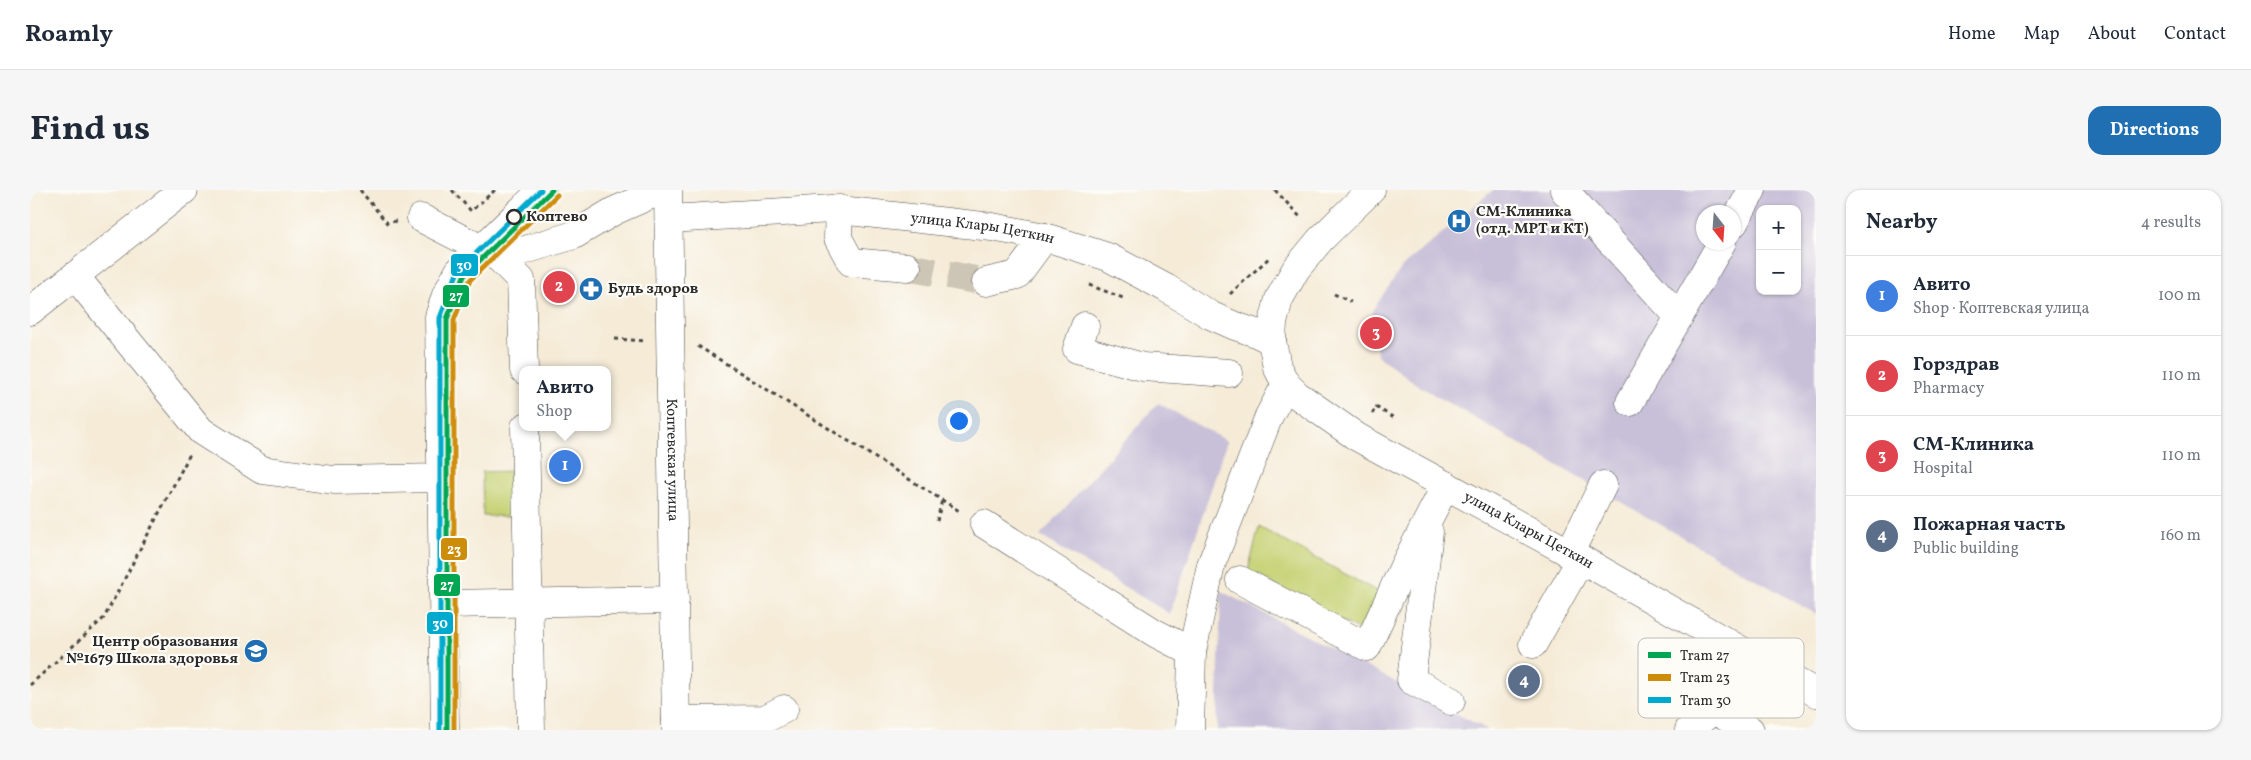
<!DOCTYPE html>
<html lang="en">
<head>
<meta charset="utf-8">
<style>
	body { margin:0; font-family:Vollkorn,serif; background:#f6f6f7; color:#1f2937 }
	.controls { position:absolute; right:15px; top:15px; display:grid; overflow:hidden; border-radius:10px; box-shadow:0 1px 4px #0004 }
	.controls button { width:45px; height:45px; display:grid; place-items:center; padding:0; border:0; border-bottom:1px solid #e0e1e3; background:#fff; color:#1f2937; font:25px sans-serif }
	.compass { position:absolute; left:1666px; top:15px; width:45px; height:45px; border-radius:50%; background:#fff; box-shadow:0 1px 4px #0004; rotate:163deg }
	.you { position:absolute; left:928px; top:230px; width:18px; height:18px; margin:-12px; border:4px solid #fff; border-radius:50%; background:#1a73e8; box-shadow:0 0 0 8px #1a73e833 }
	.badge { display:grid; place-items:center; width:32px; height:32px; border-radius:50%; background:#1f6fb2; color:#fff; font-size:16px; font-weight:700 }
	.pin { position:absolute; translate:-50% -50%; border:2px solid #fff; box-shadow:0 1px 5px #0006 }
	.popup { position:absolute; left:489px; top:176px; width:92px; height:65px; box-sizing:border-box; display:grid; place-content:center; border-radius:10px; background:#fff; filter:drop-shadow(0 1px 4px #0005); font-size:16px; white-space:nowrap; color:#747a83 }
	.popup b { font-size:19px; color:#1f2937 }
	.popup::after { content:''; position:absolute; left:50%; top:100%; margin-left:-10px; border:10px solid transparent; border-top-color:#fff }
	.list { margin:0; padding:0; list-style:none }
	h2 { display:flex; justify-content:space-between; align-items:center; height:65px; margin:0; padding:0 20px; font-size:21px }
	h2 small { font-size:16px; font-weight:400; color:#747a83 }
	.list li { display:grid; grid-template-columns:32px 1fr auto; gap:15px; align-items:center; box-sizing:border-box; height:80px; padding:0 20px; border-top:1px solid #e0e1e3 }
	.list b { display:block; font-size:19px; white-space:nowrap }
	.list p { margin:0; font-size:16px; white-space:nowrap; color:#747a83 }
	.list em { font-size:16px; font-style:normal; color:#747a83 }
	.map { position:relative; flex:none; width:1786px; height:540px; overflow:hidden; border-radius:15px }
	header { display:flex; align-items:center; gap:30px; box-sizing:border-box; height:70px; padding:0 25px; background:#fff; border-bottom:1px solid #e0e1e3 }
	header strong { font-size:24px }
	nav { display:flex; gap:28px; margin-inline-start:auto; font-size:18px }
	.intro { display:flex; align-items:center; justify-content:space-between; box-sizing:border-box; height:120px; padding:0 30px }
	h1 { margin:0; font-size:35px }
	.button { padding:12px 22px; border-radius:15px; background:#1f6fb2; color:#fff; font-size:18px; font-weight:700 }
	main { display:flex; gap:30px; padding:0 30px }
	aside { flex:1; background:#fff; border-radius:15px; box-shadow:0 1px 4px #0004 }
	.map>svg:first-child { display:block }
</style>
</head>
<body>
<header>
<strong>Roamly</strong>
<nav><a>Home</a><a>Map</a><a>About</a><a>Contact</a></nav>
</header>
<div class="intro"><h1>Find us</h1><a class="button">Directions</a></div>
<main>
<div class="map">
<svg width="1786" height="540" viewBox="0 0 1786 540">
	<rect width="100%" height="100%" fill="#fdfcf7"/>
	<filter id="ink" filterUnits="userSpaceOnUse"><feTurbulence type="fractalNoise" baseFrequency=".02" numOctaves="2"/><feDisplacementMap in="SourceGraphic" scale="10" xChannelSelector="R" yChannelSelector="G"/><feConvolveMatrix kernelMatrix="1 2 1 2 8 2 1 2 1" color-interpolation-filters="sRGB"/></filter>
	<filter id="wash" filterUnits="userSpaceOnUse"><feTurbulence type="fractalNoise" baseFrequency=".0096" numOctaves="4" result="noise"/><feDisplacementMap in="SourceGraphic" scale="20" xChannelSelector="R" yChannelSelector="G"/><feGaussianBlur stdDeviation="1.12" result="paint"/><feColorMatrix in="noise" values="0 0 0 0 0 0 0 0 0 0 0 0 0 0 0 0 0 1.4 0 .05"/><feComposite in="paint" operator="in"/></filter>
	<g filter="url(#wash)">
		<rect width="100%" height="100%" fill="#f5ebd7"/>
		<path fill="#c8bfd8" fill-rule="evenodd" d="M1463 0H1786V424L1389 196 1347 165 1342 121 1372 77ZM1730 19H1767V101H1730ZM1674 22H1704V52H1674Z
			M1128 213 1197 251 1140 424 1010 346Z
			M1191 401 1458 540H1187Z"/>
		<path fill="#c5d172" stroke="#787e4e" d="M480 281 481 326H453L452 282Z
			M1229 337 1350 403 1328 440 1218 381Z"/>
	</g>
	<g filter="url(#ink)">
		<g fill="none" stroke-linecap="round" stroke-linejoin="round">
			<path stroke="#cdc5b5" stroke-width="28" stroke-dasharray="28 14" stroke-linecap="butt" d="M877 77 956 92"/>
			<g stroke="#494845" stroke-width="29">
				<g id="minor">
					<path id="s1" d="M638 0 646 540"/>
					<path id="s2" d="M1341 0 1290 50 1266 79 1249 109 1243 133 1242 151 1247 177 1256 194 1267 205 1327 247 1551 369 1786 503"/>
					<path d="M1534 0 1649 127"/>
					<path d="M809 19 808 48 821 72 877 77"/>
					<path d="M391 28 469 68 491 90 494 180"/>
					<path id="s3" d="M640 29 801 19 962 37 1015 47 1078 67 1136 98 1180 125 1205 136 1226 143 1242 151"/>
					<path d="M1704 33 1722 0"/>
					<path d="M469 68 544 45 584 21 632 0"/>
					<path d="M45 86 171 241 232 280 304 290 412 288"/>
					<path d="M956 92 987 85 1015 47"/>
					<path d="M0 121 154 0"/>
					<path d="M1055 136 1047 159 1113 177 1199 183"/>
					<path d="M1600 212 1692 52"/>
					<path d="M495 237 501 540"/>
					<path d="M954 334 1125 443 1162 462"/>
					<path d="M1399 342 1381 490 1421 511"/>
					<path d="M1539 364 1573 295"/>
					<path d="M1210 390 1337 457 1373 378 1416 295"/>
					<path d="M414 414 645 410"/>
					<path d="M1503 454 1551 369"/>
					<path d="M1714 463 1683 520 1720 540"/>
					<path d="M646 530 735 529 754 519"/>
					<path d="M415 540 409 127 416 105 429 81 512 0"/>
					<path d="M1160 540 1162 462 1181 375 1239 226 1256 194"/>
					<path d="M1659 540 1683 520"/>
				</g>
			</g>
			<path stroke="#494845" stroke-width="3" stroke-dasharray="4 4" stroke-linecap="butt" d="M330 0 357 33 366 31
				M422 0 441 21 465 0
				M1245 0 1272 29
				M1059 95 1093 108
				M1200 104 1241 66
				M1304 104 1321 112
				M585 149 615 151
				M668 156 931 322
				M1342 224 1346 217 1364 228
				M907 331 912 310
				M0 495 74 428 160 264"/>
			<use href="#minor" stroke="#fff" stroke-width="28"/>
			<g stroke="#fdfcf7" stroke-width="9">
				<path id="tram-1" d="M417 540V129L434 86 522 0"/>
			</g>
			<g stroke="#fdfcf7" stroke-width="9">
				<path id="tram-2" d="M424 540V130L440 90 527 5"/>
			</g>
			<g stroke="#fdfcf7" stroke-width="9">
				<path id="tram-3" d="M410 540V128L428 81 511 0"/>
			</g>
			<use href="#tram-1" stroke="#00a651" stroke-width="5"/>
			<use href="#tram-2" stroke="#ce8d09" stroke-width="5"/>
			<use href="#tram-3" stroke="#00a9ce" stroke-width="5"/>
		</g>
	</g>
	<defs>
		<g id="hospital-disc" transform="scale(1.25)"><circle r="9.5" fill="#1f6fb2" stroke="#fdfcf7"/><path d="M-5-5h3v3.5h4V-5h3V5h-3V1.5h-4V5h-3Z" fill="#fff"/></g>
		<g id="pharmacy-disc" transform="scale(1.25)"><circle r="9.5" fill="#1f6fb2" stroke="#fdfcf7"/><path d="M-2-6h4v4h4v4h-4v4h-4v-4h-4v-4h4Z" fill="#fff"/></g>
		<g id="school-disc" transform="scale(1.25)"><circle r="9.5" fill="#1f6fb2" stroke="#fdfcf7"/><path d="M0-5L7-2L0 1L-7-2ZM-4 1L0 2.5L4 1V4Q0 6-4 4Z" fill="#fff"/></g>
	</defs>
	<g fill-rule="evenodd">
		<use href="#hospital-disc" x="1429" y="31"/>
		<use href="#pharmacy-disc" x="561" y="99"/>
		<use href="#school-disc" x="226" y="461"/>
	</g>
	<circle fill="#fdfcf7" stroke="#2b2b2b" stroke-width="2.5" cx="484" cy="27" r="7"/>
	<g text-anchor="middle" dominant-baseline="central" stroke-width="4.5" stroke-linejoin="round" paint-order="stroke">
		<g font-size="15" font-weight="bold" fill="#2b2b2b" stroke="#fdfcf7" text-anchor="start">
			<text x="1446" y="22">СМ-Клиника<tspan x="1446" dy="17">(отд. МРТ и КТ)</tspan></text>
			<text x="578" y="99">Будь здоров</text>
			<text x="208" y="452" text-anchor="end">Центр образования<tspan x="208" dy="17">№1679 Школа здоровья</tspan></text>
		</g>
		<g font-size="15" font-weight="bold" fill="#2b2b2b" stroke="#fdfcf7" text-anchor="start">
			<text x="496" y="27">Коптево</text>
		</g>
		<g font-size="15" fill="#2b2b2b" stroke="#fdfcf7">
			<text stroke="none"><textPath href="#s3" startOffset="314">улица Клары Цеткин</textPath></text>
			<text stroke="none"><textPath href="#s1" startOffset="270">Коптевская улица</textPath></text>
			<text stroke="none"><textPath href="#s2" startOffset="516">улица Клары Цеткин</textPath></text>
		</g>
	</g>
	<rect x="1608" y="448" width="166" height="80" rx="8" fill="#fdfcf7" stroke="#bebdba" stroke-width="1"/>
	<rect x="1618" y="462" width="23" height="6" fill="#00a651"/>
	<rect x="1618" y="484" width="23" height="7" fill="#ce8d09"/>
	<rect x="1618" y="507" width="23" height="6" fill="#00a9ce"/>
	<g font-size="14" fill="#2b2b2b">
		<text x="1650" y="470">Tram 27</text>
		<text x="1650" y="492">Tram 23</text>
		<text x="1650" y="515">Tram 30</text>
	</g>
	<g stroke="#fdfcf7" stroke-width="2">
		<rect x="420" y="63" width="29" height="24" rx="5" fill="#00a9ce"/>
		<rect x="412" y="94" width="28" height="24" rx="5" fill="#00a651"/>
		<rect x="410" y="347" width="28" height="24" rx="5" fill="#ce8d09"/>
		<rect x="403" y="383" width="28" height="24" rx="5" fill="#00a651"/>
		<rect x="396" y="421" width="28" height="24" rx="5" fill="#00a9ce"/>
	</g>
	<g font-size="14" text-anchor="middle" font-weight="bold" fill="#fff">
		<text x="434" y="80">30</text>
		<text x="426" y="111">27</text>
		<text x="424" y="364">23</text>
		<text x="417" y="400">27</text>
		<text x="410" y="438">30</text>
	</g>
</svg>
<div class="controls">
<button>+</button>
<button>−</button>
</div>
<svg class="compass" viewBox="-18 -18 36 36"><path d="M0-13l5 13h-10z" fill="#e53935"/><path d="M0 13l5-13h-10z" fill="#747a83"/></svg>
<div class="you"></div>
<div class="pin badge" style="left:535px;top:276px;background:#3f7fe0">1</div>
<div class="popup"><b>Авито</b>Shop</div>
<div class="pin badge" style="left:529px;top:97px;background:#e0444e">2</div>
<div class="pin badge" style="left:1346px;top:143px;background:#e0444e">3</div>
<div class="pin badge" style="left:1494px;top:491px;background:#5c6f8a">4</div>
</div>
<aside>
<h2>Nearby<small>4 results</small></h2>
<ul class="list">
<li><span class="badge" style="background:#3f7fe0">1</span><div><b>Авито</b><p>Shop · Коптевская улица</p></div><em>100 m</em></li>
<li><span class="badge" style="background:#e0444e">2</span><div><b>Горздрав</b><p>Pharmacy</p></div><em>110 m</em></li>
<li><span class="badge" style="background:#e0444e">3</span><div><b>СМ-Клиника</b><p>Hospital</p></div><em>110 m</em></li>
<li><span class="badge" style="background:#5c6f8a">4</span><div><b>Пожарная часть</b><p>Public building</p></div><em>160 m</em></li>
</ul>
</aside>
</main>
</body>
</html>
